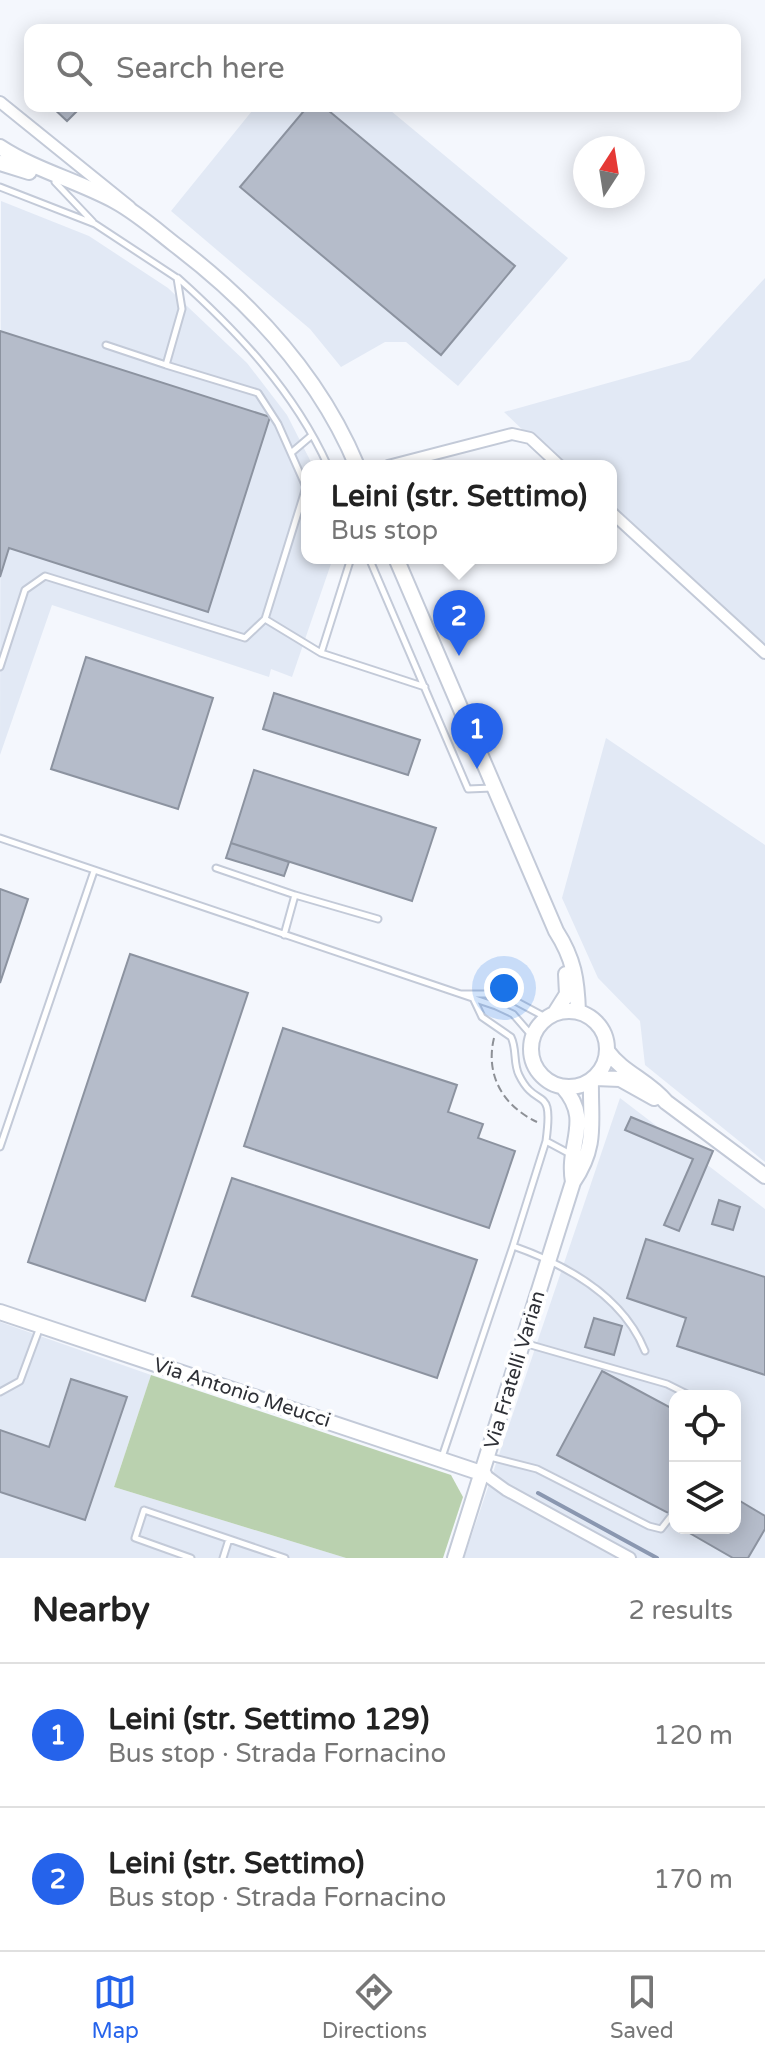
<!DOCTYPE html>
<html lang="en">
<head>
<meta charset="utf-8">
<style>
	body { margin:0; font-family:"Varela Round",sans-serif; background:#f6f6f6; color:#222 }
	.controls { position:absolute; right:24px; bottom:24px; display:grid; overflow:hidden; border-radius:16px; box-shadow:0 4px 20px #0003 }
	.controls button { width:72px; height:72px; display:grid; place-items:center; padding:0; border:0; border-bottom:2px solid #e0e0e0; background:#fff; color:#222; font:40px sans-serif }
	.compass { position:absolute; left:573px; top:136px; width:72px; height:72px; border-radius:50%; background:#fff; box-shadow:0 4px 20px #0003; rotate:12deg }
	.you { position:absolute; left:504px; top:988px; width:28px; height:28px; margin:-20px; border:6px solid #fff; border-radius:50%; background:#1a73e8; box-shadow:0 0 0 12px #1a73e833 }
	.badge { display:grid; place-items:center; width:52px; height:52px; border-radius:50%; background:#2563eb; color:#fff; font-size:26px; font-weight:700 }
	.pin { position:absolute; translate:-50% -66px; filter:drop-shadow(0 2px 4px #0008) }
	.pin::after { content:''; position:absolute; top:42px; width:28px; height:24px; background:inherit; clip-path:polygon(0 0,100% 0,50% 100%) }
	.popup { position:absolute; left:301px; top:460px; width:316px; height:104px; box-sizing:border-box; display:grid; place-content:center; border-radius:16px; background:#fff; filter:drop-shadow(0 2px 6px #0005); font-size:26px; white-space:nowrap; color:#767676 }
	.popup b { font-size:30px; color:#222 }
	.popup::after { content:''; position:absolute; left:50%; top:100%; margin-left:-16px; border:16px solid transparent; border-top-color:#fff }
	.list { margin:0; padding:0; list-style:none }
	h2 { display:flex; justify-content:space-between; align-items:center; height:104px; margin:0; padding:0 32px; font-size:34px }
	h2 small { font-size:26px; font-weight:400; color:#767676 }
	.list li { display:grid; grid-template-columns:52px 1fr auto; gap:24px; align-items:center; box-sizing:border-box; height:144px; padding:0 32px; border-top:2px solid #e0e0e0 }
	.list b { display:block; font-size:30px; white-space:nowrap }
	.list p { margin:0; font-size:26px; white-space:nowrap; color:#767676 }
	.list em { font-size:26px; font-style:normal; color:#767676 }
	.icon { flex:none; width:44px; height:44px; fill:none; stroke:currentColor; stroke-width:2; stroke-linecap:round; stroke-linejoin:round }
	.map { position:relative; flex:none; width:765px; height:1558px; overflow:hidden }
	.search { position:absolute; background:#fff; box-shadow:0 4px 20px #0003; left:24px; right:24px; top:24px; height:88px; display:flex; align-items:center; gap:20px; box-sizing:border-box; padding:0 28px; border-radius:16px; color:#767676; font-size:30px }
	.sheet { height:392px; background:#fff }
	nav { display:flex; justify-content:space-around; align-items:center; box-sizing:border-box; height:112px; border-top:2px solid #e0e0e0; background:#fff; font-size:22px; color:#767676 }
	nav a { display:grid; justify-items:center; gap:4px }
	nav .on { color:#2563eb }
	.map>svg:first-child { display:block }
</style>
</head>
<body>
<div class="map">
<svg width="765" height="1558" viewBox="0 0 765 1558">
	<rect width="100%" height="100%" fill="#f4f7fd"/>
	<path fill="#e2e9f5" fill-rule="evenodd" d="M256 106H385L568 258 458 386 406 342H385L341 367 310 329 171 211Z
		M1 201 89 236 168 288 247 363 287 415 313 466H307V558H333L292 677 271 669 269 677 52 605 0 755Z
		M765 278V653L611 512V466H560L504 412 690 360Z
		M606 738 765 845V1162L645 1065 640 1021 598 978 562 898Z
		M620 1098 765 1209V1558H464ZM675 1396H735V1528H675Z
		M0 1322 151 1375 114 1487 346 1558H0Z"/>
	<path fill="#bad1af" d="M151 1375 451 1475 463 1497 443 1558H346L114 1487Z"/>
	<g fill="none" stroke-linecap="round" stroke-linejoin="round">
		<path stroke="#8a97b0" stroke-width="4" d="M538 1493 657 1558"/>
	</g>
	<path fill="#b5bcca" stroke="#8c93a0" stroke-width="2" d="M51 106H81V107L67 121Z
		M308 106H323L515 266 441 355 240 187Z
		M0 331 270 417 208 612 9 548 0 577Z
		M86 657 213 698 178 809 51 769Z
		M274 693 420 740 408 775 263 729Z
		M254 770 436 828 412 901 231 843Z
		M231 843 289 862 284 876 226 858Z
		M0 889 28 899 0 983Z
		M130 954 248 993 145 1301 28 1262Z
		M283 1028 457 1085 448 1112 483 1124 478 1138 515 1151 489 1228 244 1146Z
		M631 1117 713 1151 679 1231 664 1225 693 1159 625 1130Z
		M232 1178 477 1260 437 1378 192 1296Z
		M719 1200 740 1207 733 1230 712 1224Z
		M646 1239 765 1277V1375L677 1346 686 1318 627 1298Z
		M594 1318 622 1326 614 1355 585 1347Z
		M602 1371 675 1410V1504L670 1514 557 1455Z
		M71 1379 127 1397 85 1520 0 1492V1430L49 1447Z
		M735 1498 765 1516V1529L748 1558H733L686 1531 688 1528H735Z"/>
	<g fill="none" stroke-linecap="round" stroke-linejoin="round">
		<g stroke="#c3cad8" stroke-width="9">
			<path id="lane" d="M55 182 93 222
				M0 187 95 224 177 278 182 309 166 365 106 345
				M178 278C238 332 294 391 328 466
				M291 453 311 436
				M351 558 321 653 425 687
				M369 558 468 789 492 788
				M265 619 321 653
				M0 667 25 590 45 576 245 638 265 619 306 487 278 424 258 393 166 365
				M0 838 496 1006 513 1014 533 1037
				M216 868 295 895 284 935
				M295 895 378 919
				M461 994H502L547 1018
				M474 1000 482 1017 511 1037C517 1049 513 1063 519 1075 537 1112 554 1082 546 1141L572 1155
				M546 1141 513 1246C567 1265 623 1296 645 1351
				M0 1147 94 871
				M524 1343 667 1384 691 1396
				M0 1392 20 1381 40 1327
				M442 1457 513 1246
				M490 1457 537 1469 649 1526 661 1529 675 1511
				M191 1558 135 1538 144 1510 285 1558
				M223 1558 229 1539"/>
		</g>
		<g stroke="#c3cad8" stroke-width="14">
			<path id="street" d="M0 102 130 207
				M388 466 512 434 530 438 560 466
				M611 512 765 653
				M484 1474 506 1490 630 1558"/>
		</g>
		<g stroke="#c3cad8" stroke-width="18">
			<path id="secondary" d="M0 147C35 170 78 181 115 201 137 213 155 229 174 244 252 303 319 375 357 466
				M0 163 29 172
				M396 558 556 931C574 959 577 980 578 1012
				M531 1049a38 38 0 1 1 76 0a38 38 0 1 1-76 0Z
				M555 1013 567 994 566 974
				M608 1052C623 1073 649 1081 666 1102L765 1176
				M595 1078 620 1079 654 1098
				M563 1087C593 1121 566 1144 573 1182
				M0 1312 484 1474
				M455 1558 573 1182C598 1146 590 1121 591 1081"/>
		</g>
		<path stroke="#8d9096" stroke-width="2" stroke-dasharray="8 4" stroke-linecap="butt" d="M494 1038C485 1075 503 1106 537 1122"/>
		<use href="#lane" stroke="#fff" stroke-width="5"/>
		<use href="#street" stroke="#fff" stroke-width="10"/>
		<use href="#secondary" stroke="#fff" stroke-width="14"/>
	</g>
	<g text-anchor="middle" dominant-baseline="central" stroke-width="8" stroke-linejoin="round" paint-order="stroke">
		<g font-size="20" fill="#2e3036" stroke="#fff">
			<text transform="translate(515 1370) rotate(-73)">Via Fratelli Varian</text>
			<text transform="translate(242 1393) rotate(18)">Via Antonio Meucci</text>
		</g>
	</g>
</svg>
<div class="controls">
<button><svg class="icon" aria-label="locate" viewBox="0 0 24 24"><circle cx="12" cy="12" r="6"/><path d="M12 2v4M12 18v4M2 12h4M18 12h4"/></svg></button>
<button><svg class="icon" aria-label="layers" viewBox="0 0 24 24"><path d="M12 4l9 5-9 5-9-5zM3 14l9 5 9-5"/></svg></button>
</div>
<svg class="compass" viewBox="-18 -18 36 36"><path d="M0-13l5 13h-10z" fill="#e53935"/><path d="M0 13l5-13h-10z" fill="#767676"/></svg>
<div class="you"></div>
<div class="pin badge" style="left:477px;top:769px">1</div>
<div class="pin badge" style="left:459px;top:656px">2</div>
<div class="popup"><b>Leini (str. Settimo)</b>Bus stop</div>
<div class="search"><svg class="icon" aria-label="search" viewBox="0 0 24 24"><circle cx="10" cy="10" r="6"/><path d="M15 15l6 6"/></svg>Search here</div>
</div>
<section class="sheet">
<h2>Nearby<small>2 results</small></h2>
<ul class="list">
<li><span class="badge">1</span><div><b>Leini (str. Settimo 129)</b><p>Bus stop · Strada Fornacino</p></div><em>120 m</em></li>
<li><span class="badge">2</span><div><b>Leini (str. Settimo)</b><p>Bus stop · Strada Fornacino</p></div><em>170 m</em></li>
</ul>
</section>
<nav>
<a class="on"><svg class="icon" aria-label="map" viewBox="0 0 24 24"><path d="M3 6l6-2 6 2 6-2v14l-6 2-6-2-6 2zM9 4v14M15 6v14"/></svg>Map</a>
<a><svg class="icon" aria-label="directions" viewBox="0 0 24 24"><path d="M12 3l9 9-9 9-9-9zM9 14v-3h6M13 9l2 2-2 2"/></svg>Directions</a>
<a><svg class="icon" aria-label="saved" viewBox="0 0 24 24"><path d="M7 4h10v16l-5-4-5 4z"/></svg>Saved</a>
</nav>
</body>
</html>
